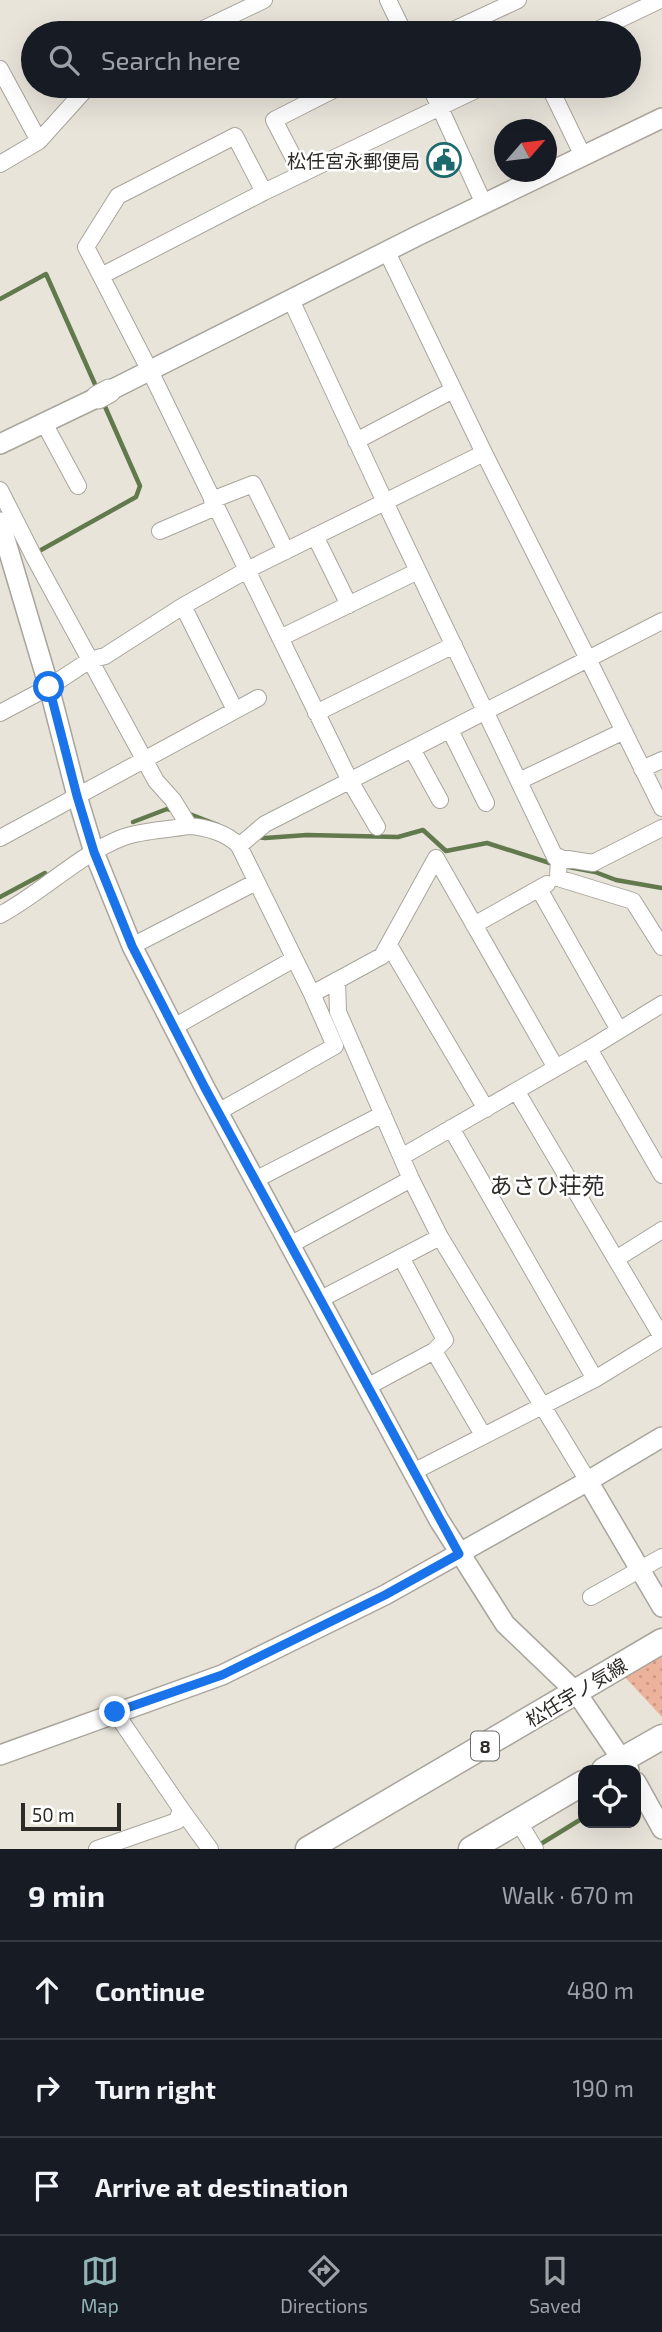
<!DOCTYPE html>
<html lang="en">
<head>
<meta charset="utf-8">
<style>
	body { margin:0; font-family:"Exo 2","Noto Sans JP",sans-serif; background:#242831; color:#f1f3f6 }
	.controls { position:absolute; right:21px; bottom:21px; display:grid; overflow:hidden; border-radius:14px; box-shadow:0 7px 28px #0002 }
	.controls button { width:63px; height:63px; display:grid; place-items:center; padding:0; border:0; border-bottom:2px solid #363941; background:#171b24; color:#f1f3f6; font:35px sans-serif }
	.compass { position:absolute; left:494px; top:119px; width:63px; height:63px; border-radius:50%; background:#171b24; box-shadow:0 7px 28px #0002; rotate:62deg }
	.scale { position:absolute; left:21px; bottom:18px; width:100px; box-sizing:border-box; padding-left:7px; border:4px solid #2c2b27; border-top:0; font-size:19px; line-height:24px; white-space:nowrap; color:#2c2b27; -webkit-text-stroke:5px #fff; paint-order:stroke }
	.stop { position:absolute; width:21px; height:21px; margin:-16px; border:5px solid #1a73e8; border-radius:50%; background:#fff }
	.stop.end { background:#1a73e8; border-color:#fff; box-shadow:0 2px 7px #0008 }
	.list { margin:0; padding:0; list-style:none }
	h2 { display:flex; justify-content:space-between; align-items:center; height:91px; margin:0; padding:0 28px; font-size:30px }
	h2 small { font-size:23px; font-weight:400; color:#9ea1a6 }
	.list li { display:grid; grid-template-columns:46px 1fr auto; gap:21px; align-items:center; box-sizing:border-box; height:98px; padding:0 28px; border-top:2px solid #363941 }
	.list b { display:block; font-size:26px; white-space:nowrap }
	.list em { font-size:23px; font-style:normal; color:#9ea1a6 }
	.icon { flex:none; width:38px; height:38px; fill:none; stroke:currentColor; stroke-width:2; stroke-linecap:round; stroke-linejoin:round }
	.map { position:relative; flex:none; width:662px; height:1849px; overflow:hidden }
	.search { position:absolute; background:#171b24; box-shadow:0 7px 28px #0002; left:21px; right:21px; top:21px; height:77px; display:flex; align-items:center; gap:18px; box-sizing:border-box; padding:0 24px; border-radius:38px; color:#9ea1a6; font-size:26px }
	.sheet { height:385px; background:#171b24 }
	nav { display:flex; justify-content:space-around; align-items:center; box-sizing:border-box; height:98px; border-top:2px solid #363941; background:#171b24; font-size:19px; color:#9ea1a6 }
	nav a { display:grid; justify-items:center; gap:4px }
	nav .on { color:#92b5b8 }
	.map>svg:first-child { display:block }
</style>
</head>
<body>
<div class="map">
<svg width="662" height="1849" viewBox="0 0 662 1849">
	<defs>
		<pattern id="grass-dots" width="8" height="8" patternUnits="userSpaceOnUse" patternTransform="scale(1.75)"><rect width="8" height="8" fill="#edb29b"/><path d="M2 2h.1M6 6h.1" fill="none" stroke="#cb9986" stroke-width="1.8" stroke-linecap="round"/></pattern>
	</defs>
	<rect width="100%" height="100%" fill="#e8e4da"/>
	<path fill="url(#grass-dots)" d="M662 1652V1717L623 1675Z"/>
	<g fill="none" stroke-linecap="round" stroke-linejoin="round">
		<path stroke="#62794d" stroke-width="4.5" d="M0 299 46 274 98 391
			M41 550 136 497 140 486 103 402
			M187 813 218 825
			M133 822 167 809 175 811
			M256 837 265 838 307 835 398 837 423 830 446 851 487 843 553 864 595 872 616 880 662 888
			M0 897 45 873
			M539 1845 583 1818"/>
		<g stroke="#a9a59c" stroke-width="18">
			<path id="minor" d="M388 0 404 33
				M195 33 264 0
				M447 33 518 0
				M591 33 660 0
				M0 69 39 141
				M430 86 484 204
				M549 86 583 156
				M0 164 39 141 84 91 93 86
				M302 174 274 120 341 86
				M264 192 484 86
				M387 252 484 453
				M101 276 264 192 235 136 118 196 86 247 150 371 350 781 377 827
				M291 300 385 502 555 857 593 863 662 828
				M44 423 78 486
				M356 441 453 390
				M0 490 35 559 156 781 173 800 189 826C205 827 228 833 239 846L312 994 335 1046 218 1112
				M212 500 253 484 286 551
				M160 531 216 507
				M315 536 349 605
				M183 606 235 710
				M280 638 418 571
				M0 713 49 687 90 660 105 656 183 606 247 570 484 453 588 659 662 621
				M316 713 454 645
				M450 730 486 803
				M412 749 440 800
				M642 769 662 760
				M519 781 624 731
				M0 838 258 698
				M239 846 265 824 588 659 662 808
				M559 857 558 878 633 901 662 947
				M539 889 619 1030
				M0 915C43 892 79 854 124 837 144 830 168 830 189 826
				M474 925 547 884
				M389 945 486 1109
				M132 946 256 882
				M337 980 338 1012 411 1179 440 1237 588 1481
				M312 994 382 956 436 858 556 1068
				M174 1027 294 959
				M589 1049 662 1004
				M517 1092 662 1337
				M451 1128 595 1379
				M403 1156 589 1049 662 1175
				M255 1180 383 1114
				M290 1245 411 1179
				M616 1259 662 1230
				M319 1300 440 1237
				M434 1351 483 1435
				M367 1387 434 1351 445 1340 401 1257
				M413 1472 595 1379 662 1338
				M591 1597 662 1557
				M181 1809 210 1849
				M518 1821 535 1849
				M97 1849 177 1821 181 1809 115 1712"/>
		</g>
		<g stroke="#a9a59c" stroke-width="22">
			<path id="tertiary" d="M109 391 419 235 662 118
				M0 444 98 397
				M0 522 49 687 77 796 94 852 132 946 205 1088 439 1520 505 1624 576 1692 629 1770
				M588 1481 662 1607
				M0 1755 222 1675 385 1595 588 1481 662 1437
				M636 1782 662 1829"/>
		</g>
		<g stroke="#a9a59c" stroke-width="25">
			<path id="secondary" d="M98 397 109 391"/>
		</g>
		<g stroke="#a9a59c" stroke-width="27">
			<path id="primary" d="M604 1770 662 1737
				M308 1849 662 1641
				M471 1849 583 1783"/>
		</g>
		<use href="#minor" stroke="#fff" stroke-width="16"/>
		<use href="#tertiary" stroke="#fff" stroke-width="19"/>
		<use href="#secondary" stroke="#fff" stroke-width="23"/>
		<use href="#primary" stroke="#fff" stroke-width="24"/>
	</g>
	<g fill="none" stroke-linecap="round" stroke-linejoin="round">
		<path stroke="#1a73e8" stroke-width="9" d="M49 687 77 796 94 852 132 946 205 1088 459 1554 385 1595 222 1675 115 1712"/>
	</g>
	<defs>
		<g id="civic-ring" transform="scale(1.75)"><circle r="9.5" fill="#fff" stroke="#1d6a6d" stroke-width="1.5"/><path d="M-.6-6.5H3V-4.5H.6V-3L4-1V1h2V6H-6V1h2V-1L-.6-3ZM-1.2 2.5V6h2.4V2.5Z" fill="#1d6a6d"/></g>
	</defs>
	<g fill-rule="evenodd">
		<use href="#civic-ring" x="444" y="160"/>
	</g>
	<g text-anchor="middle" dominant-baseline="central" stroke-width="5" stroke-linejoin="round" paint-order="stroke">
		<rect fill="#fff" stroke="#6b6b68" stroke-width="2" x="471" y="1731.5" width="28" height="29" rx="5"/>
		<g font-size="18" font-weight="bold" fill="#2c2b27">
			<text x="485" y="1746">8</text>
		</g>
		<g font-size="19" fill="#2c2b27" stroke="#fff" text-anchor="end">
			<text x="420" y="160">松任宮永郵便局</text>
		</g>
		<g font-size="19" fill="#2c2b27" stroke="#fff">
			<text transform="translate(576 1692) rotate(-31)">松任宇ノ気線</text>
		</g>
		<g font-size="23" fill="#2c2b27" stroke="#fff">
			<text x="547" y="1185">あさひ荘苑</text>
		</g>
	</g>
</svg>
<div class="controls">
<button><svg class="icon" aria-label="locate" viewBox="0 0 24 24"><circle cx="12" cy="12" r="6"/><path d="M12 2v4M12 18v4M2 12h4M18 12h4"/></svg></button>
</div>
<svg class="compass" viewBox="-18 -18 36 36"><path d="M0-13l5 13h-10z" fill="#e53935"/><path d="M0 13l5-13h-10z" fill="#9ea1a6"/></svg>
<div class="scale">50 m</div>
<div class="stop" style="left:49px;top:687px"></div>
<div class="stop end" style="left:115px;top:1712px"></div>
<div class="search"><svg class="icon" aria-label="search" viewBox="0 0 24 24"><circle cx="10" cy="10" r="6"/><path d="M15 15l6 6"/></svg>Search here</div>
</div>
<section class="sheet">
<h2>9 min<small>Walk · 670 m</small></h2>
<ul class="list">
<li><svg class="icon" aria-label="ahead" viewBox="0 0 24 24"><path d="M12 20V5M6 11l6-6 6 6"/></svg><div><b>Continue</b></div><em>480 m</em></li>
<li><svg class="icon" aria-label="right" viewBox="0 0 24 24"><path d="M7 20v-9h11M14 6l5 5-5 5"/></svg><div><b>Turn right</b></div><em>190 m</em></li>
<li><svg class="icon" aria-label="arrive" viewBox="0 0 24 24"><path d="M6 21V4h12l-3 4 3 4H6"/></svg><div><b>Arrive at destination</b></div></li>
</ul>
</section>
<nav>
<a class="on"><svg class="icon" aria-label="map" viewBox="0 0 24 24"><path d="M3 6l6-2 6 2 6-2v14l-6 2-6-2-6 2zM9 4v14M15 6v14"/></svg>Map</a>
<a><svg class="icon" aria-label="directions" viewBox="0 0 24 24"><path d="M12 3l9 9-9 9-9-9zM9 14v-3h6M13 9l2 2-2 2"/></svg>Directions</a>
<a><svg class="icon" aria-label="saved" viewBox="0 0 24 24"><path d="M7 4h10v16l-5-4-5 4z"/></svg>Saved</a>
</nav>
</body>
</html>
